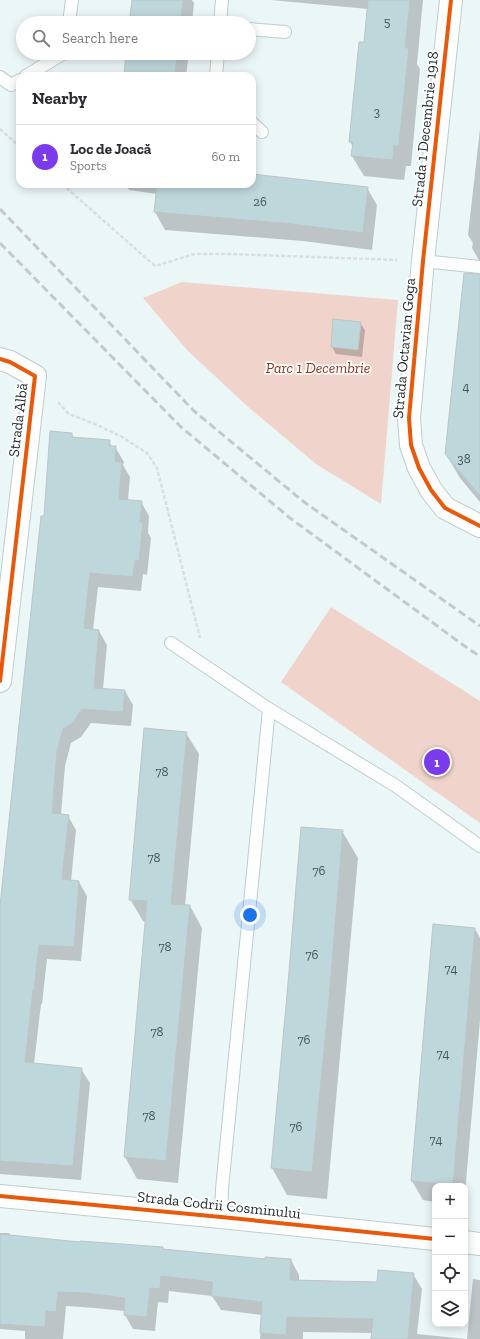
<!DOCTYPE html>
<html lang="en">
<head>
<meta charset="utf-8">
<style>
	body { margin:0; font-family:"Zilla Slab",serif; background:#f7f7f7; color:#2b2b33 }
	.controls { position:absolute; right:12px; bottom:12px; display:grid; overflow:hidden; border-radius:8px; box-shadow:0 2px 10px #0003 }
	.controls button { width:36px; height:36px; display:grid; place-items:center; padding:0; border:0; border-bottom:1px solid #e1e1e2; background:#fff; color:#2b2b33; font:20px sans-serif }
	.you { position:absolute; left:250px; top:915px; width:14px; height:14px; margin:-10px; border:3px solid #fff; border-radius:50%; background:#1a73e8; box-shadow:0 0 0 6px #1a73e833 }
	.badge { display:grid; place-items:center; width:26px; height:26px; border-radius:50%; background:#7c3aed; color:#fff; font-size:13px; font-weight:700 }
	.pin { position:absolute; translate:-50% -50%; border:2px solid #fff; box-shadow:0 1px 4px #0006 }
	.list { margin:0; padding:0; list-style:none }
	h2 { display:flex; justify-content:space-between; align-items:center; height:52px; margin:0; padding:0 16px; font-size:17px }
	h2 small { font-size:13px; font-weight:400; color:#7c7c81 }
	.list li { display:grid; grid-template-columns:26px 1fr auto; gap:12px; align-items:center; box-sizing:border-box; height:64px; padding:0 16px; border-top:1px solid #e1e1e2 }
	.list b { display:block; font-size:15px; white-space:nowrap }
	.list p { margin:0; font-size:13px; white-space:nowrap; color:#7c7c81 }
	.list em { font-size:13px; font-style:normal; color:#7c7c81 }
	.icon { flex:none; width:22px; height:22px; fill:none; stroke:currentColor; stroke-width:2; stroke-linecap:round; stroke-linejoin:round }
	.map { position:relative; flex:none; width:480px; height:1339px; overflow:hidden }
	.search { position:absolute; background:#fff; box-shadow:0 2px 10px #0003; left:16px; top:16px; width:240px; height:44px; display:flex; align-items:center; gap:10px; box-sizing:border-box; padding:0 14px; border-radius:22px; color:#7c7c81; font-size:15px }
	.panel { position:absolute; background:#fff; box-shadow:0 2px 10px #0003; left:16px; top:72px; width:240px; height:116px; border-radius:12px }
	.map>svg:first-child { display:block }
</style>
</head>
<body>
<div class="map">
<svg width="480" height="1339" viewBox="0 0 480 1339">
	<rect width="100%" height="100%" fill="#ebf6f7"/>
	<path fill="#f0d4cc" d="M182 282 398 300 381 504 316 464 246 405 187 350 143 298Z
		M331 607 480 701V823L281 682Z"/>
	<path fill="#0003" d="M133 0H192L194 3 192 23H130Z
		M271 0H423L417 64 420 69 411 166H406L404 180 364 176 352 156 353 147 350 142 364 43 368 9Z
		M127 53H189L186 76H125Z
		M480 129V262L472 248 473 243 468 235Z
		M252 175 367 188 377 205 372 250 303 241 165 230 155 212 157 194 129 190 126 184H252Z
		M480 305V502L460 478 446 454Z
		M360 323 365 330 362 357 336 354 332 347Z
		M71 434 74 438 109 441 112 447H115L124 462 123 465 130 477 128 500 141 502 149 516 148 533 151 538 147 575 143 574 141 591 98 587 93 630 99 631 107 645 103 689 125 691 133 705 131 726 91 723 81 737 71 743 65 766 61 815 68 816 76 830 71 881 79 882 87 896 81 961 47 959 42 1004H41L34 1064 81 1069 90 1083 81 1180 0 1174V916L44 517Z
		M186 733 199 754 185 906H190L202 928 178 1183 137 1179 125 1157 147 922 143 921 130 899Z
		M342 831 358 858 327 1199 287 1195 272 1168Z
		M475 929 480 938V1020L465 1193V1186H435V1202L423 1200 412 1181Z
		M0 1233H9L11 1236 81 1243 163 1248 164 1250 266 1260H291L299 1275V1281L378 1283 413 1274 422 1289 417 1334 466 1339H372L373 1333 303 1332V1339H260L262 1315 221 1310 212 1296 169 1291 168 1303 158 1302 155 1331 133 1329 125 1315V1311L95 1308 66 1306 63 1339H25V1331L0 1329Z
		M473 1279 480 1280V1339H467Z"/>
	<path fill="#bed7db" stroke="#bbc6c8" d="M132 0H183L181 23H129Z
		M368 0H410L405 48H409L400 134 399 146 394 145 393 160 351 156 353 142H349L359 42H364Z
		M126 53H177L175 76H124Z
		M252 174 368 187 363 233 292 224 154 212 157 184H252Z
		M464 273 480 274V496L445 454Z
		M333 319 361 322 358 350 331 347Z
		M50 431 72 433V437L110 440 109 446H116L115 461 122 462 119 499 142 501 140 522 143 523 139 561 135 560 133 577 90 573 84 628 99 630 94 688 125 690 123 712 82 709 73 722 63 729 57 751 52 813 69 815 62 879 79 881 74 947 39 945 34 990H33L25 1062 82 1068 73 1166 0 1161V906L41 516H44Z
		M144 728 187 732 171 904 190 905 166 1161 124 1157 147 901 129 900Z
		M301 827 343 830 329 999 312 1172 271 1168 287 995Z
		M433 924 475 928 453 1185 411 1181Z
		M0 1234 80 1242V1241L163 1247V1249L265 1259V1257L291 1259 290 1280 377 1282 378 1270 414 1273 408 1339H371L373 1319 287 1317 286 1335 260 1333 262 1302 211 1296 213 1282 161 1276 160 1289 150 1288 147 1317 124 1315 125 1298 86 1293 58 1292 56 1312 46 1311 45 1327 0 1324Z"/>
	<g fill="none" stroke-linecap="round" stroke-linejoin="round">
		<g stroke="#c0cccd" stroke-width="14">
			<path id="service" d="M69 23 72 0
				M220 23 222 0
				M249 29 285 32
				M26 76 64 53
				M216 76 218 53
				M0 77 11 85 20 80
				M252 123 262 132
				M423 261 480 267
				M171 643 269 709 396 786 480 846
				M221 1217 222 1189 269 709"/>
		</g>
		<g stroke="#c0cccd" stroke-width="24">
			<path id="minor" d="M451 0 423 261 409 418 411 445 419 468 431 490 445 508 480 526
				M0 359 10 362 35 376 0 681
				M0 1196 221 1217 435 1239
				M465 1242 480 1244"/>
		</g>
		<path stroke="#dbdede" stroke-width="2.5" stroke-dasharray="4 2" stroke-linecap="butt" d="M0 129 20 147
			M62 184 155 266 194 254H231L397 260
			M58 402 69 414 95 424 122 437 147 453 157 468 200 638"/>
		<use href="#service" stroke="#fcfefe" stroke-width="12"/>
		<use href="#minor" stroke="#fcfefe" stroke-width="22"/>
		<path stroke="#c6c9c9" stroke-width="3" stroke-dasharray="8 4" stroke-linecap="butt" d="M0 209 194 411 304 502 480 626
			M0 243 181 427 290 518 470 650 480 656"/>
		<g stroke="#fff" stroke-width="6">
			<path id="cycleway" d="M451 0 423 261 409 418 411 445 419 468 431 490 445 508 480 526
				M0 359 10 362 35 376 0 681
				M0 1196 221 1217 435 1239"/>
		</g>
		<use href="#cycleway" stroke="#e8590c" stroke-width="4"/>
	</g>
	<g text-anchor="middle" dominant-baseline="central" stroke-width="3.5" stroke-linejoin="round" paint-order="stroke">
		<g font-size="13" fill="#445456">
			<text x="387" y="21">5</text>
			<text x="377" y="111">3</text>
			<text x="260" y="201">26</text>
			<text x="466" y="386">4</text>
			<text x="464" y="458">38</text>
			<text x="162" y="771">78</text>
			<text x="154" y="857">78</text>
			<text x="319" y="870">76</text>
			<text x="165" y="946">78</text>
			<text x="312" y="954">76</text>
			<text x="451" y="968">74</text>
			<text x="157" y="1031">78</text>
			<text x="304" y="1039">76</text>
			<text x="443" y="1053">74</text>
			<text x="149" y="1115">78</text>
			<text x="296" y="1126">76</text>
			<text x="436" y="1139">74</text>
		</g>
		<g font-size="15" fill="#1c282a" stroke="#fff">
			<text transform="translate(425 129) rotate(-84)">Strada 1 Decembrie 1918</text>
			<text transform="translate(404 348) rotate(-85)">Strada Octavian Goga</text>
			<text transform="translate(18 420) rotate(-83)">Strada Albă</text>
			<text transform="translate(219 1205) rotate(6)">Strada Codrii Cosminului</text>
		</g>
		<g font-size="15" font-style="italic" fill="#90341a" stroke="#fff">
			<text x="318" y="368">Parc 1 Decembrie</text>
		</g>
	</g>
</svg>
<div class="controls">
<button>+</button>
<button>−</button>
<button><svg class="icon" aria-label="locate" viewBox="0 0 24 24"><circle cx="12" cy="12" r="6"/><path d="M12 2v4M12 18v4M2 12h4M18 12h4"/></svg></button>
<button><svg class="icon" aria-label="layers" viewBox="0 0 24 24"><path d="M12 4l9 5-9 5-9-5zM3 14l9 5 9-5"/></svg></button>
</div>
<div class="you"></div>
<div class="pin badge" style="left:437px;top:762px">1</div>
<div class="search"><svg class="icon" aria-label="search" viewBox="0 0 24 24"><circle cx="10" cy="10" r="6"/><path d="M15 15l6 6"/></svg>Search here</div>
<section class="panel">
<h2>Nearby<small></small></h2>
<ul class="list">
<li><span class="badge">1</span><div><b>Loc de Joacă</b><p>Sports</p></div><em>60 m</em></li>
</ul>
</section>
</div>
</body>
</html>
